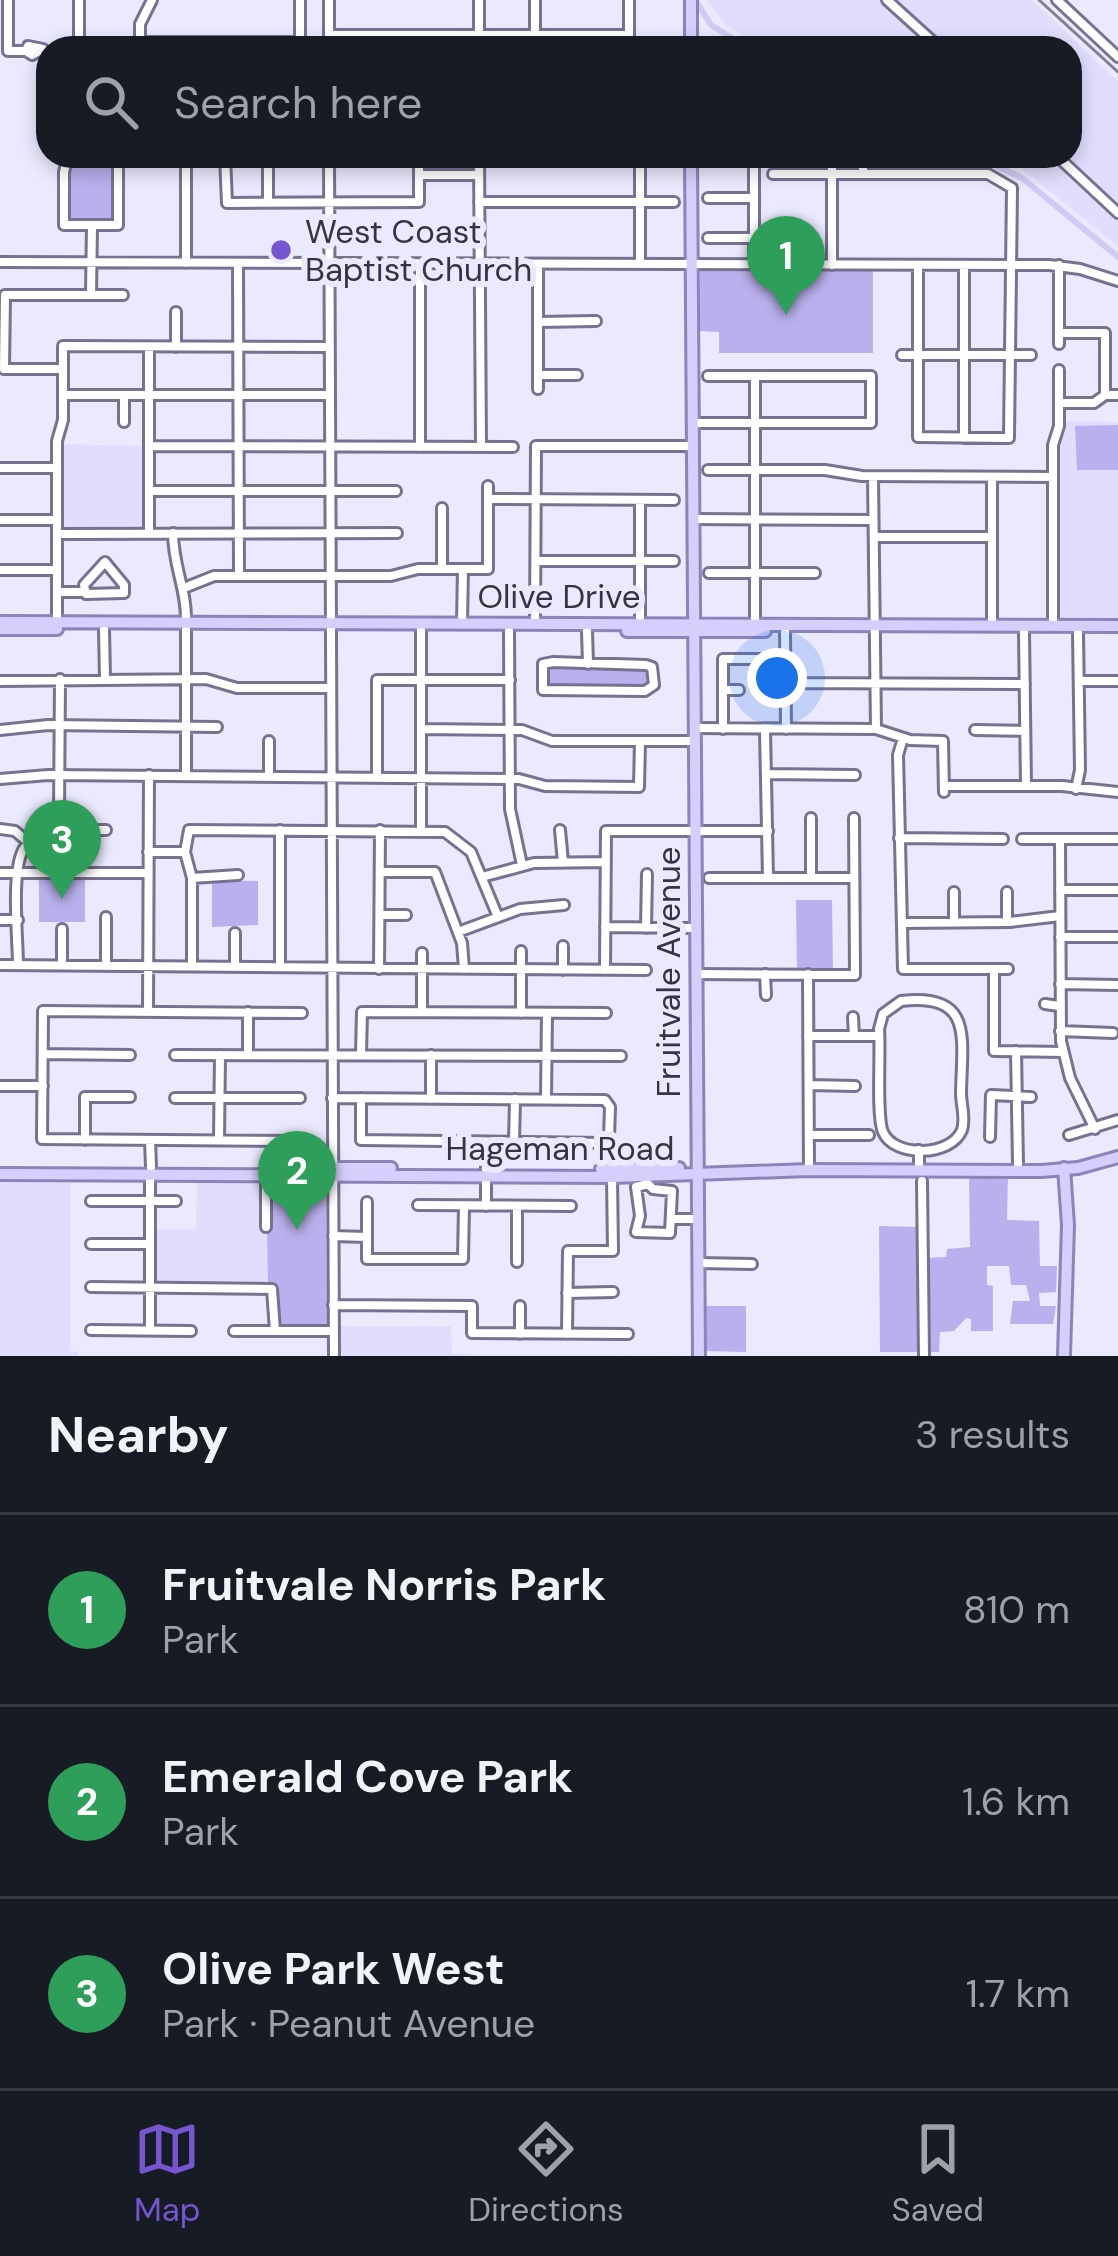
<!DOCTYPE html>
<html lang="en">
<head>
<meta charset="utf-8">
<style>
	body { margin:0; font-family:"DM Sans",sans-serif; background:#20242c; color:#f1f3f6 }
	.you { position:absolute; left:777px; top:678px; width:42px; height:42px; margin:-30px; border:9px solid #fff; border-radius:50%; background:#1a73e8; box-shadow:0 0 0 18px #1a73e833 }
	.badge { display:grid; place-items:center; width:78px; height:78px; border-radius:50%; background:#7556d0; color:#fff; font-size:39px; font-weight:700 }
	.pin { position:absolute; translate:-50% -99px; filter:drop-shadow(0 3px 6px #0008) }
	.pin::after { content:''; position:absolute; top:63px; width:42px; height:36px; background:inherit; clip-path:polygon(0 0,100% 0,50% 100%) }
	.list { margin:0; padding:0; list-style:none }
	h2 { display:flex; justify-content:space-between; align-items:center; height:156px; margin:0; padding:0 48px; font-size:51px }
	h2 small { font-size:39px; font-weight:400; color:#9ea1a6 }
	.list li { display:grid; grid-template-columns:78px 1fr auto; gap:36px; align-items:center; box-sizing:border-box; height:192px; padding:0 48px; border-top:3px solid #363941 }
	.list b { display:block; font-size:45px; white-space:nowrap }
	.list p { margin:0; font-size:39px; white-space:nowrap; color:#9ea1a6 }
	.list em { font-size:39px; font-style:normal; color:#9ea1a6 }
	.icon { flex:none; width:66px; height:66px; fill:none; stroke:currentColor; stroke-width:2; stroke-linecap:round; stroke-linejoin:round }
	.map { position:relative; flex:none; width:1118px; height:1356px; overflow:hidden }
	.search { position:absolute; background:#171b24; box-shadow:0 6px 18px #0003; left:36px; right:36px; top:36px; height:132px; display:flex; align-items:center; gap:30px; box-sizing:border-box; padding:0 42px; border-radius:36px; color:#9ea1a6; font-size:45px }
	.sheet { height:732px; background:#171b24 }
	nav { display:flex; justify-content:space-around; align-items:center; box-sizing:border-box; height:168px; border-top:3px solid #363941; background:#171b24; font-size:33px; color:#9ea1a6 }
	nav a { display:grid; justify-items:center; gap:6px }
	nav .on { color:#7556d0 }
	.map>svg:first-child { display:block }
</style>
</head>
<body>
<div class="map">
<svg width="1118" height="1356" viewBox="0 0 1118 1356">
	<rect width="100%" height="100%" fill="#ebe9fd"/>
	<path fill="#e1ddfd" d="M706 0H1032L1118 81V246L1022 169 999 156H1070V48H768L727 26Z
		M1054 421 1118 422V622H1056Z
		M57 444 142 446 148 533H57Z
		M0 1178H70V1351L78 1352V1356H0Z
		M197 1179H266L268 1283 155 1284 154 1230 196 1229Z
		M340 1326H451L452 1354 695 1356H340Z"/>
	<path fill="#bab0ee" d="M70 156H116L114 221 67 220Z
		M700 269H873V353H719V332L699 331Z
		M1118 425V470H1077L1075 426Z
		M546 666 647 669 650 672 648 688 548 687Z
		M39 876H85V922H39Z
		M212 880 258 881V925L212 927Z
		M796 900H832L833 970H797Z
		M969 1175H1008L1007 1220 1039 1221 1040 1266H1057L1056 1292 1039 1293 1040 1306H1056L1053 1324H1010L1013 1301H1030L1026 1285H1011L1009 1266H987V1285L993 1286V1331H971V1319L966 1318 954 1331 940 1332 939 1352H926L925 1258 946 1257 947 1249 970 1247Z
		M266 1179 326 1184 327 1327 277 1326 279 1293 268 1283Z
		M879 1226 920 1227V1352H880Z
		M707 1306H746V1352L703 1351 702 1308Z"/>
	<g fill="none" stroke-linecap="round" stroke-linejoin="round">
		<path stroke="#d0cbf5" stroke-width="6" d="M695 0 711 25 748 48
			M976 156 1022 178 1118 257"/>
		<g stroke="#76728f" stroke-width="14">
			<path id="minor" d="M8 0V51H26L28 46 43 49 32 55 26 51
				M329 0V48
				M479 0V48
				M887 0 940 48
				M1057 0 1118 57
				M329 35H629
				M535 35V0
				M140 42H300V0
				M79 48V0
				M140 48V24L152 0
				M629 48V0
				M68 156 64 172V225H118V156
				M225 156 227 203 419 202V156
				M268 156V202
				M329 156 334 1356
				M479 156 481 447
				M640 156V264
				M754 156V264
				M1057 156 1118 213
				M186 159V263
				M773 174H988L1012 188 1009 438 918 437V265
				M863 174V156
				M419 175H479
				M708 198H754
				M479 202H674
				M708 238H754
				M0 262 1049 265 1080 269 1118 281
				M238 263 239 576
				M538 264V389
				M832 265V156
				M964 265V438
				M1059 265V344
				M91 295 92 225
				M176 312V347
				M538 322 596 321
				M1059 333H1105V395
				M149 347V533
				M902 355H1031
				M4 369 5 295H123
				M4 369H63
				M538 375H577
				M63 395H329
				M1059 403H1094L1105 395H1118
				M124 422V396
				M694 423H871V376H708
				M149 446 513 447
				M420 447V264
				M0 468H57
				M708 470H825L862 476 1053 477
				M873 477 876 729
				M149 491H396
				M488 499 674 500
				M442 508V569
				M693 519 873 520
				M0 520H57
				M173 533C173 566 187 590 186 622
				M57 534 397 533
				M874 537H992
				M536 561H674
				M105 562 124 585V593L86 594 84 585Z
				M0 570H57
				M709 573H815
				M184 588 214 576H391L418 569H488V486
				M58 592H84
				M57 622V441L63 420V346L329 347
				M462 623 463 569
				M535 624 536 446H693
				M640 624V500
				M755 624V376
				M992 625V477
				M1053 625V445L1059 426V370
				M104 629 105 679
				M186 630V775
				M421 630V830
				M509 631 510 809 522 865
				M587 631 588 664
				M785 632 786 729
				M1024 632 1026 786
				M553 662 646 665 652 667 654 685 645 691 543 690V664Z
				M0 681 206 679 237 688H330
				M1079 681H1118
				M786 683 1025 684
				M723 690H739
				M695 728 876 729 910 740 943 741 944 792
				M422 729 522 730 552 741H689
				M723 729V659H786
				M0 730 48 725 217 727
				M765 730 768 878
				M975 730 1025 731
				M903 738 898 755 903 969H1008
				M766 774 855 775
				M269 775V741
				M377 778V680H510
				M0 779 48 775 519 779 545 786 639 787 640 741
				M944 786H1062L1118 792
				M1076 789 1080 770 1078 633
				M811 818V878
				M56 823 75 830H106
				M0 829 15 831 29 843
				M560 830 563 862
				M899 838 1003 839
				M1022 839H1118
				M1060 839 1061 1041 1070 1078 1095 1129
				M148 852H185
				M380 872H435L462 943 464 969
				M0 873H148
				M482 877 534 863 606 862
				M192 878 238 875
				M709 878H854
				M1060 890H1118
				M380 915H406
				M0 920H18
				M954 922V892
				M1007 922V892
				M902 923 1010 922 1060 916
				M605 927 695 928
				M646 928 647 874
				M458 932 520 909 564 905
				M1060 937H1118
				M0 965 646 970
				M18 965C18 939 10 866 25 847 37 832 52 833 59 813L60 679
				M62 965V929
				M106 965V917
				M192 965V878L185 852 189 830 445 832 471 852 498 917
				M235 966V933
				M280 966V830
				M379 969 380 830
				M994 969V1051L1063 1052
				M563 970V946
				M605 970 606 831H768
				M696 974 855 975 854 818
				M765 974 766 995
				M808 974 809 1170
				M1060 984 1118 985
				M901 1001C974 992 962 1038 961 1093 961 1105 966 1118 962 1130 951 1157 894 1158 883 1132 876 1117 881 1051 879 1029L883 1014Z
				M1045 1004 1059 1006
				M148 1012 149 775
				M422 1012V953
				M521 1013V951
				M853 1017 854 1036
				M1060 1031 1113 1033
				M808 1036H877
				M1016 1051 1018 1164
				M43 1054 130 1055
				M361 1054 362 1012 606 1013
				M175 1055 621 1056
				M248 1055V1012
				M809 1085 855 1086
				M0 1086H43
				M175 1098H300
				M332 1098 605 1100 610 1107 609 1139 603 1143 361 1140V1098
				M431 1099V1055
				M546 1099 547 1013
				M809 1135H869
				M1069 1135 1118 1120
				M990 1137 991 1095 1031 1097
				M85 1140V1097H130
				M150 1140 151 1167
				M219 1140 220 1055
				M300 1141 42 1139 43 1011 302 1013
				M514 1142 515 1099
				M919 1164V1150
				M486 1169V1142
				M266 1175V1227
				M922 1181 924 1356
				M648 1184 653 1189 672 1191 670 1233 636 1232 640 1216 636 1187Z
				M91 1201H176
				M367 1202V1259H463L464 1206
				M418 1205 571 1206
				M486 1206V1176
				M672 1219H697
				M333 1236 367 1237
				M91 1244H150
				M517 1262V1206
				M698 1263 752 1264
				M91 1287 272 1289 275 1331
				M567 1293 613 1292
				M333 1305 472 1306V1333L628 1334
				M91 1330 191 1331
				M150 1330V1175
				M234 1331H333
				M520 1334V1306
				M567 1334 568 1251H613L612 1177"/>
		</g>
		<g stroke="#8c84b9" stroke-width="16">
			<path id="major" d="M691 0V48
				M691 156 699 1356
				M0 622 1118 626
				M0 629H57
				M627 631H765
				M307 1168H391
				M601 1169 679 1168
				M0 1174 612 1177 809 1170 1041 1171 1078 1168 1118 1157
				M1064 1356 1068 1225 1064 1168"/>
		</g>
		<use href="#minor" stroke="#fff" stroke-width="8"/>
		<use href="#major" stroke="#d6cffb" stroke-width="10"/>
		<path stroke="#838191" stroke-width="3" d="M1039 0 1118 72"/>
	</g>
	<circle fill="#7556d0" stroke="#ebe9fd" stroke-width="4.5" cx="281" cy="250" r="12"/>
	<g text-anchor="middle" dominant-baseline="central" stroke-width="12" stroke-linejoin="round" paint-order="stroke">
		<g font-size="33" fill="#363441" stroke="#ebe9fd" text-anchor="start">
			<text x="305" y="231">West Coast<tspan x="305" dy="38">Baptist Church</tspan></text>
		</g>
		<g font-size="33" fill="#363441" stroke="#ebe9fd">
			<text x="559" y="596">Olive Drive</text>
			<text transform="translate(668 972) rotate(-90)">Fruitvale Avenue</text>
			<text x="560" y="1148">Hageman Road</text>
		</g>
	</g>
</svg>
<div class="you"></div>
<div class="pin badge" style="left:786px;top:315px;background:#2e9e5b">1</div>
<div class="pin badge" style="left:297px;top:1230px;background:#2e9e5b">2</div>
<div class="pin badge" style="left:62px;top:899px;background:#2e9e5b">3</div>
<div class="search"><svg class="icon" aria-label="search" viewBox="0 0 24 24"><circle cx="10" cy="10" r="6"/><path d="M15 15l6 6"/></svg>Search here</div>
</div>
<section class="sheet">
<h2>Nearby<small>3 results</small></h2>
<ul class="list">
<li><span class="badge" style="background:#2e9e5b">1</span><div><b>Fruitvale Norris Park</b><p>Park</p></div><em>810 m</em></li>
<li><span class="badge" style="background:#2e9e5b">2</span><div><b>Emerald Cove Park</b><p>Park</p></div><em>1.6 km</em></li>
<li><span class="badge" style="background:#2e9e5b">3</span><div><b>Olive Park West</b><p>Park · Peanut Avenue</p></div><em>1.7 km</em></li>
</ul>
</section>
<nav>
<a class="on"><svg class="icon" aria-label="map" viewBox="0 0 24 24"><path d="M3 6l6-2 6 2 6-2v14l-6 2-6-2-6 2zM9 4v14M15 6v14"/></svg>Map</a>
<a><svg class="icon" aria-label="directions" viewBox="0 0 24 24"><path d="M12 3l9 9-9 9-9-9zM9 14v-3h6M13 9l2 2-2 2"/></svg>Directions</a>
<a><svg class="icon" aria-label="saved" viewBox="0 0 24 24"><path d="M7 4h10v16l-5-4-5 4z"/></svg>Saved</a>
</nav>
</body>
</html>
